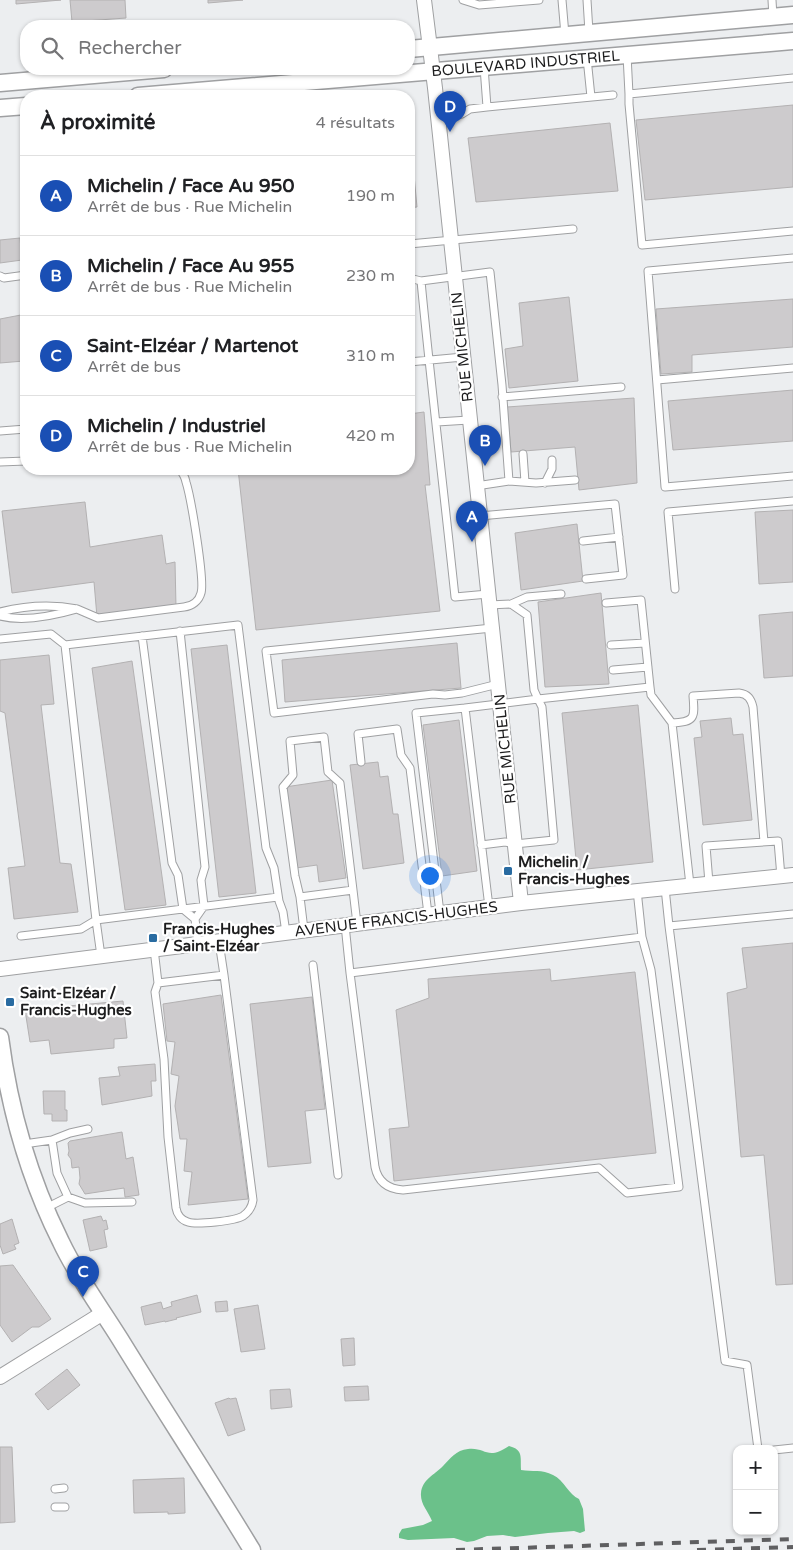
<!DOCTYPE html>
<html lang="fr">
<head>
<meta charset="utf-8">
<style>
	body { margin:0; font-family:"Varela Round",sans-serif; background:#f2f2f2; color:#202124 }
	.controls { position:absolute; right:15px; bottom:15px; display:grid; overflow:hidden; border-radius:10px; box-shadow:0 1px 4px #0004 }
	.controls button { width:45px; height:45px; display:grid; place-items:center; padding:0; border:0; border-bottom:1px solid #e0e0e0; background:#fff; color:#202124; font:25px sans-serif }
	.you { position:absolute; left:429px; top:875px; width:18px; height:18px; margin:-12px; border:4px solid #fff; border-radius:50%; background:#1a73e8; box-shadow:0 0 0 8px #1a73e833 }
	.badge { display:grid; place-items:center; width:32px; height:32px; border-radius:50%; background:#1a73e8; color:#fff; font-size:16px; font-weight:700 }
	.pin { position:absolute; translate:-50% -41px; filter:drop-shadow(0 1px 2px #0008) }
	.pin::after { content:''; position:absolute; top:26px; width:18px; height:15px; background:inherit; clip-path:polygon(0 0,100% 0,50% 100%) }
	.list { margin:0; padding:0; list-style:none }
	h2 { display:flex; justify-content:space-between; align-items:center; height:65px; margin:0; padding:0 20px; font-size:21px }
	h2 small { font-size:16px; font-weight:400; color:#757577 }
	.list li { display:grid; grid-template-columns:32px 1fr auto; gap:15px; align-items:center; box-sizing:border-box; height:80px; padding:0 20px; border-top:1px solid #e0e0e0 }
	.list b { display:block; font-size:19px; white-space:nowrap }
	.list p { margin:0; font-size:16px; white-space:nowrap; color:#757577 }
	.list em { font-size:16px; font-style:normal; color:#757577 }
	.icon { flex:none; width:28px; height:28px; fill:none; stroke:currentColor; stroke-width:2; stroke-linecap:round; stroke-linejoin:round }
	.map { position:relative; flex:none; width:793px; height:1550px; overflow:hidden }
	.search { position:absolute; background:#fff; box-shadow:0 1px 4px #0004; left:20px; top:20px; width:395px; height:55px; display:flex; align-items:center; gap:12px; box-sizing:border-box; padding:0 18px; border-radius:20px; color:#757577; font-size:19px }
	.panel { position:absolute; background:#fff; box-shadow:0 1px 4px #0004; left:20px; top:90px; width:395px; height:385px; border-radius:20px }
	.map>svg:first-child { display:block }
</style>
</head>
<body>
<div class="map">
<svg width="793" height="1550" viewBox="0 0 793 1550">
	<rect width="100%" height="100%" fill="#eceef0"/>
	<path fill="#6bc18a" d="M509 1446C524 1450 520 1457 521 1470 532 1472 542 1469 553 1475 564 1480 569 1495 579 1499L583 1509 585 1531 580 1533 574 1531 548 1533 515 1537 503 1535 487 1536 474 1541 467 1542 454 1538 408 1540 399 1538V1534L402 1529 423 1525 432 1521C428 1511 420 1504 421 1493 422 1480 434 1475 443 1466 450 1459 456 1450 468 1449 486 1447 487 1461 509 1446Z"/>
	<path fill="#cdcbcd" stroke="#b3b1b2" d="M16 0H61L16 4Z
		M70 0H125L126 18 72 22Z
		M208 0H243L208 3Z
		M793 105V187L645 200 636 120Z
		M610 123 618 191 476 202 468 138Z
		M409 132H410L417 207 409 208Z
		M20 238 22 260 0 263V240Z
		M569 297 578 381 509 388 505 349 523 346 519 303Z
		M793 299V347L692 355V372L661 374 656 309Z
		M26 314V372L24 361 0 363V319Z
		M793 390V441L673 450 668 401Z
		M634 398 637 483 579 490 575 447 511 452 507 407Z
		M424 412 430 485H425L440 611 256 630 238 469H409V414Z
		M85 502 90 547 162 535 166 564 175 562 176 607 97 617 94 582 12 593 2 511Z
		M793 510V582L759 584 755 512Z
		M577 524 583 581 521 590 515 533Z
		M601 593 609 684 545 687 538 602Z
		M793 612V676L764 678 759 615Z
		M457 643 461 688 285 702 282 660Z
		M227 645 256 893 219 897 191 649Z
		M49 655 54 704 41 705 60 863 71 864 78 912 14 919 8 868 25 866 5 713 0 711V660Z
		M132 661 166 905 125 910 92 668Z
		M638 705 653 862 577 870 562 713Z
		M731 718 733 735 743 734 752 820 703 825 694 738 702 737 700 721Z
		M459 720 477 871 442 876 423 725Z
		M378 762 380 777 388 776 393 814H398L404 863 363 869 350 765Z
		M332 780 346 878 319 882 317 865 296 868 285 787Z
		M793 943V1284L776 1285 764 1155 741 1157 727 993 747 988 742 948Z
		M550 969 551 981 635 972 656 1153 394 1181 389 1129 409 1127 396 1010 429 998 428 979Z
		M221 995 248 1199 188 1205 192 1172 184 1171 187 1139H180L175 1106 179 1076 171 1074 175 1042 167 1041 163 1004Z
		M312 997 325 1109 305 1111 311 1163 268 1167 250 1004Z
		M123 1001 127 1038 114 1039V1048L51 1054 49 1040 30 1042 25 1010Z
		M155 1064 156 1081H151L152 1096 102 1105 99 1078 120 1076 118 1067Z
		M43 1091H65V1110H67V1121H52V1114H44Z
		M122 1132 126 1159 133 1157 139 1195 125 1197 124 1188 85 1194 79 1184 80 1178 79 1167 72 1168 71 1159 68 1155 69 1151 68 1143 70 1141Z
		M101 1216 103 1221 106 1220 108 1229 104 1230 107 1247 90 1251 83 1220Z
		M12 1219 19 1243 14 1245 16 1249 3 1254 0 1245V1224Z
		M13 1265 51 1319 39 1327H32L12 1342 0 1325V1266Z
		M197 1295 201 1312 176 1318 177 1319 165 1322V1321L145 1325 141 1307 161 1302 163 1309 172 1306 171 1302Z
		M227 1301 228 1311 216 1312 215 1302Z
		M258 1305 265 1349 241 1352 234 1309Z
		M354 1338 355 1365 343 1366 341 1339Z
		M67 1369 80 1385 48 1410 35 1394Z
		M368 1386 369 1400 345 1401 344 1387Z
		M290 1389 292 1407 271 1409 270 1390Z
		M229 1398 230 1399 236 1398 245 1430 228 1436 215 1403Z
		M0 1447H12L15 1522 0 1523Z
		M184 1478 185 1513 168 1514V1512L134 1513 133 1480Z"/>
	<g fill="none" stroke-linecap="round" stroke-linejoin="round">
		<g stroke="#9fa0a2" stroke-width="9">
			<path id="service" d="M463 0 479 5 539 0
				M562 0 565 35
				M587 0 589 32
				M772 0 773 17
				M627 55 629 94 793 78
				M587 58 591 97
				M629 94V104L642 245 793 231
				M487 107 613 95
				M438 120 448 116 462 114 470 109 487 107 484 67
				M409 244 573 229
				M793 258 648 271 665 487 793 476
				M0 276 4 278 26 275
				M409 278 421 281C431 386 444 492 455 597L488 594
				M421 281 490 272 502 385 509 481 476 486
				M409 362 463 357
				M657 380 793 368
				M502 397 621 387
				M437 422 469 420
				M0 431 26 429
				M523 454 525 482
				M0 462 26 461
				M509 481 536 483 575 480
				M545 483 552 469V460
				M480 516 615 504 623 575 586 579
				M583 541 619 537
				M675 589 668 512 793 501
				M511 604 527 597 561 594
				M489 605 511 604 527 615 534 690 538 699 650 687 641 600 606 603
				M77 609 98 618 184 607C192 606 199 601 201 593 205 581 191 498 186 482 185 477 183 473 179 469
				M0 612C24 606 52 604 77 609 53 616 24 622 0 616
				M492 628 266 651 274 713 433 694 445 695 462 693 498 684
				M142 636 172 863 178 875 183 909 195 919 204 906 201 880 205 867 180 631
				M0 639 51 634 65 645 238 625 266 848 274 868 279 901 283 912 286 933
				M611 645 645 643
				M613 670 648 667
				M650 687 651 695 672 723 690 885
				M672 723C695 722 695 718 693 696L739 693C748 694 751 699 753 707L764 842
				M361 762 358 734 397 729 401 755 410 768 428 914
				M481 845 505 842 515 844 554 840 542 707 538 699 465 708 489 907
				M709 883 706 846 778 841 781 877
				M665 888 669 926 793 914
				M300 897 295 876 283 787 293 775 290 741 324 737 328 772 340 783 353 890
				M440 913 416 713 465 708
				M195 919 198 944
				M345 925 350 973 642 937 637 890
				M669 926 725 1361 747 1365 758 1449
				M304 930 300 897 353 890 357 924
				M21 936 81 929 96 920 65 645
				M154 949 158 983 224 975 219 942
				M101 956 96 920 278 897
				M313 965 338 1175
				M350 973 375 1167C378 1182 388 1189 403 1190L599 1168 627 1193 679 1187 651 970 642 937
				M158 983 155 992 164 1059 168 1137 176 1208C177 1214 181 1220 188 1222 196 1225 235 1221 243 1216 249 1212 252 1207 253 1200L224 975
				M52 1140 70 1133 88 1129
				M24 1144 52 1140 57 1173 68 1197 46 1208
				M68 1197 85 1203 132 1202
				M774 1450 793 1448
				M55 1489 64 1488
				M55 1507H65"/>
		</g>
		<g stroke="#9fa0a2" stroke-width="16">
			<path id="minor" d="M424 0 435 88 521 903
				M0 969 521 903 793 875
				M0 1377 103 1313"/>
		</g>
		<g stroke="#9fa0a2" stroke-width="19">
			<g id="tertiary">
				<path d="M409 49 793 15"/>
				<path d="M0 83 164 69"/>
				<path id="s1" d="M138 96 793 41"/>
				<path d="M0 108 26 106"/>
				<path d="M0 1037C9 1107 29 1178 61 1242 77 1276 100 1307 120 1339 163 1409 209 1479 252 1550"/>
			</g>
		</g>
		<use href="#service" stroke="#fff" stroke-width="7"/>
		<use href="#minor" stroke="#fff" stroke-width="14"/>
		<use href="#tertiary" stroke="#fff" stroke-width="16"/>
		<path stroke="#5f5f61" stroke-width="4" stroke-dasharray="9 9" stroke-linecap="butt" d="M456 1550 793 1539
			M697 1550 793 1547"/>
	</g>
	<g fill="#296ba1" stroke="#fff" stroke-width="2">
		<rect x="503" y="866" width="10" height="10" rx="2.5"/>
		<rect x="148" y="933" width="10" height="10" rx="2.5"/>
		<rect x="5" y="997" width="10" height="10" rx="2.5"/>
	</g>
	<g text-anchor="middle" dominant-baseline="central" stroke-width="4.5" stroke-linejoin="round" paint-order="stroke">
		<g font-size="15" fill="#1d1d1e" stroke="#fff">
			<text stroke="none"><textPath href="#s1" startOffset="389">BOULEVARD INDUSTRIEL</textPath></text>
			<text transform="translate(462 347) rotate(-96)">RUE MICHELIN</text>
			<text transform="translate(505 749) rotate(-96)">RUE MICHELIN</text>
			<text transform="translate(396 919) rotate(-7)">AVENUE FRANCIS-HUGHES</text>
		</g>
		<g font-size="15" font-weight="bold" fill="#1d1d1e" stroke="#fff" text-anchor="start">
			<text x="518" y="862">Michelin /<tspan x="518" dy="17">Francis-Hughes</tspan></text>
			<text x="163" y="929">Francis-Hughes<tspan x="163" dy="17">/ Saint-Elzéar</tspan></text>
			<text x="20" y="993">Saint-Elzéar /<tspan x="20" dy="17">Francis-Hughes</tspan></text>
		</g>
	</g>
</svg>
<div class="controls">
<button>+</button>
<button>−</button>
</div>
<div class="you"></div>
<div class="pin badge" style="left:472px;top:542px;background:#1a4fb4">A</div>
<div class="pin badge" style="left:485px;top:466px;background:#1a4fb4">B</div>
<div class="pin badge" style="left:83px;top:1297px;background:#1a4fb4">C</div>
<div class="pin badge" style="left:450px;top:132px;background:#1a4fb4">D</div>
<div class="search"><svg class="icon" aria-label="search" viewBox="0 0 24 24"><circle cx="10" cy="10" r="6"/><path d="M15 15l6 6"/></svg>Rechercher</div>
<section class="panel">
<h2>À proximité<small>4 résultats</small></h2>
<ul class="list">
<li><span class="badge" style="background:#1a4fb4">A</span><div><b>Michelin / Face Au 950</b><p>Arrêt de bus · Rue Michelin</p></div><em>190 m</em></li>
<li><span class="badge" style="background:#1a4fb4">B</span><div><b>Michelin / Face Au 955</b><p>Arrêt de bus · Rue Michelin</p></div><em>230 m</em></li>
<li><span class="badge" style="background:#1a4fb4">C</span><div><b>Saint-Elzéar / Martenot</b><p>Arrêt de bus</p></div><em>310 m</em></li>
<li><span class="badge" style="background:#1a4fb4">D</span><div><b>Michelin / Industriel</b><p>Arrêt de bus · Rue Michelin</p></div><em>420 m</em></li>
</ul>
</section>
</div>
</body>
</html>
